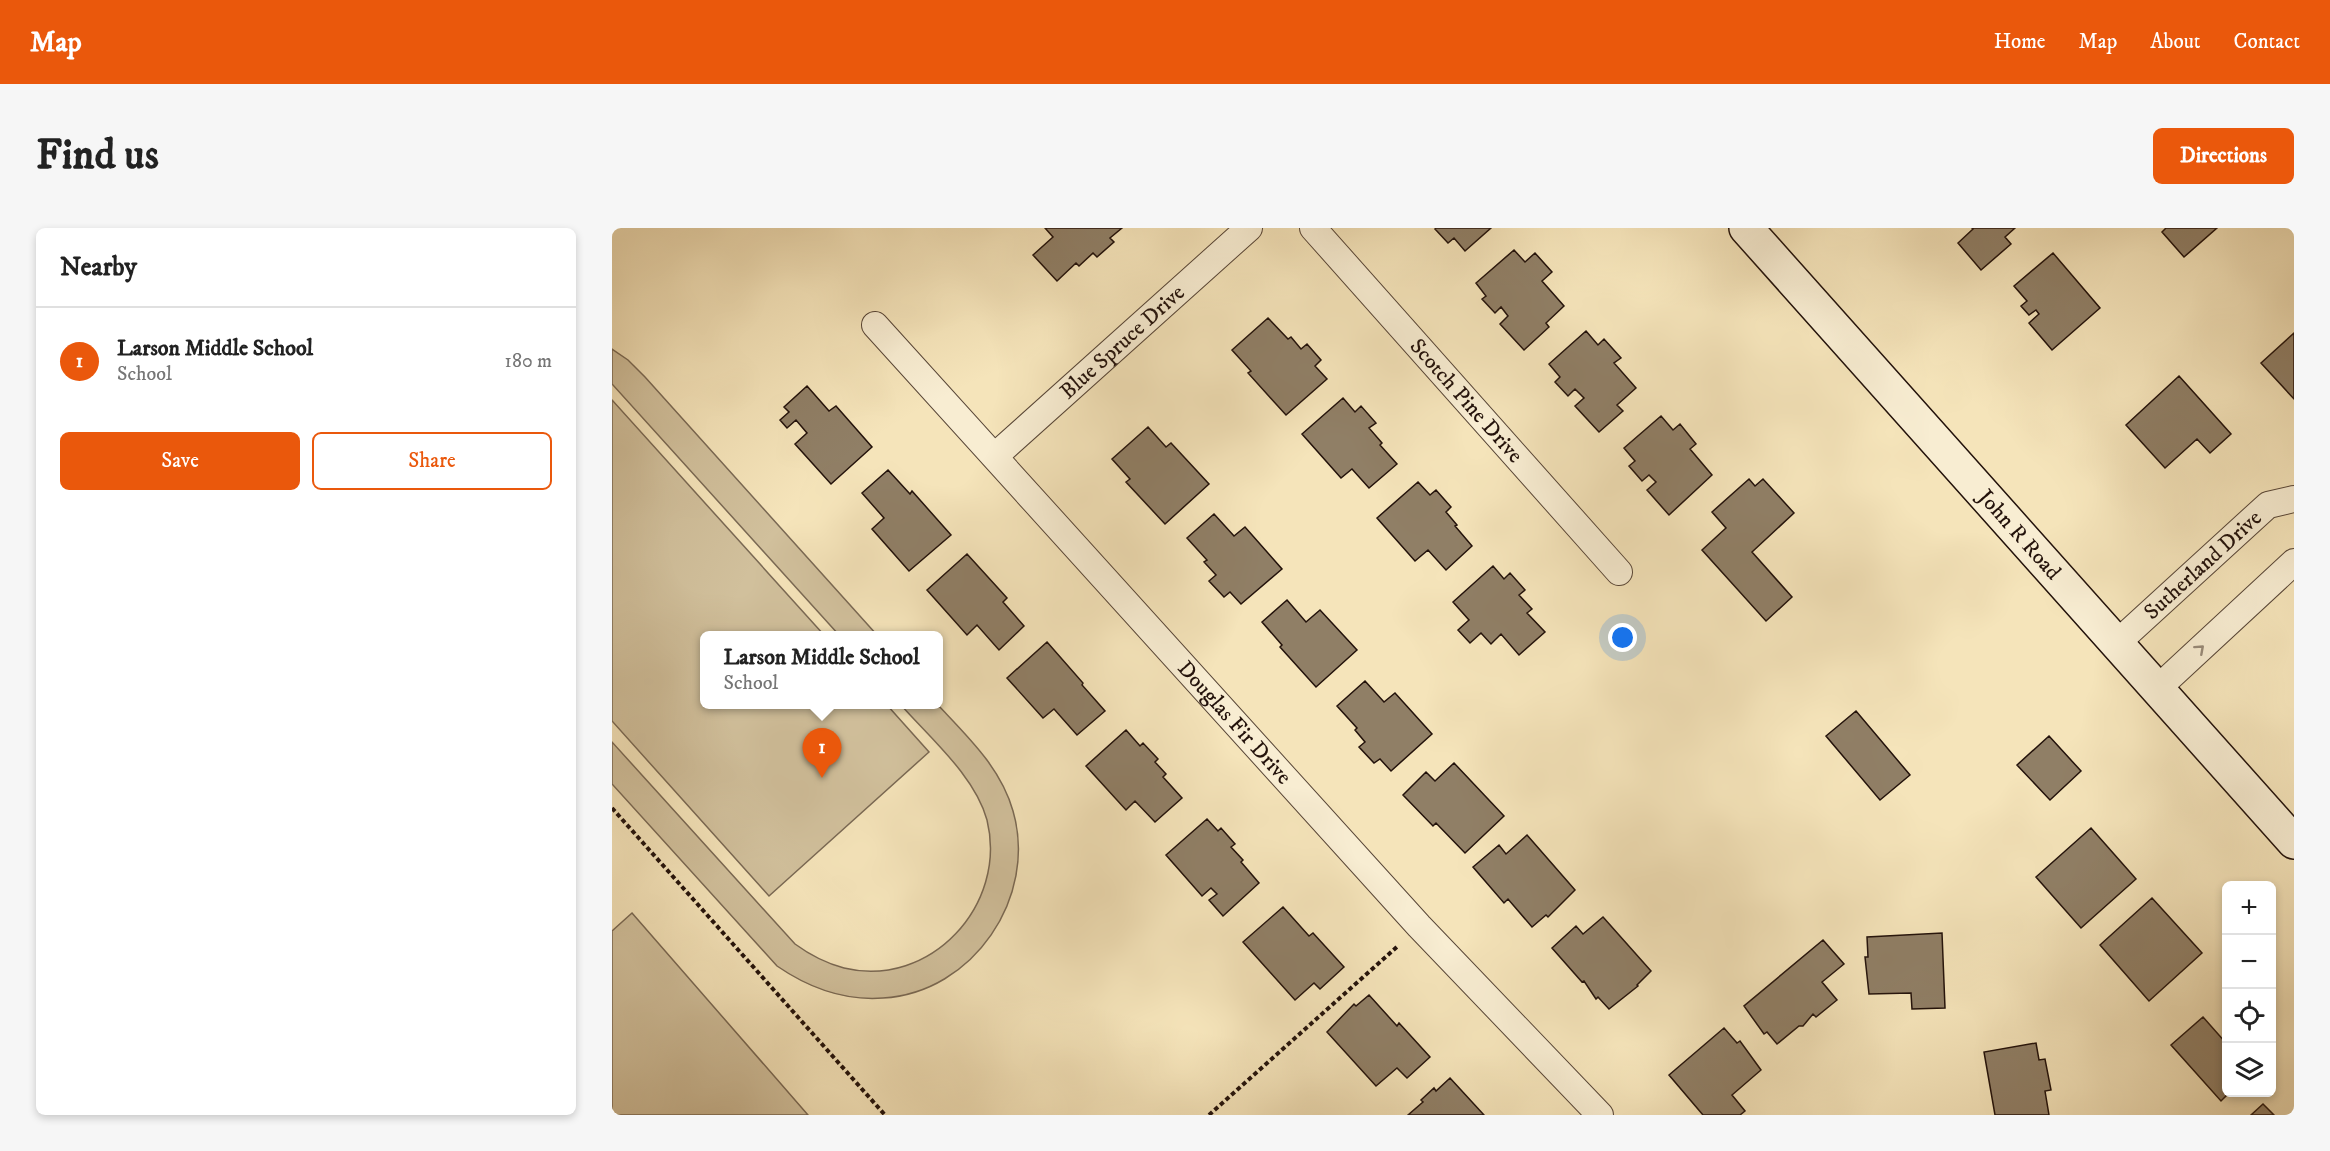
<!DOCTYPE html>
<html lang="en">
<head>
<meta charset="utf-8">
<style>
	body { margin:0; font-family:"IM FELL DW Pica",serif; background:#f6f6f6; color:#222 }
	.controls { position:absolute; right:18px; bottom:18px; display:grid; overflow:hidden; border-radius:9px; box-shadow:0 3px 9px #0003 }
	.controls button { width:54px; height:54px; display:grid; place-items:center; padding:0; border:0; border-bottom:2px solid #e0e0e0; background:#fff; color:#222; font:30px sans-serif }
	.you { position:absolute; left:1011px; top:410px; width:21px; height:21px; margin:-15px; border:4px solid #fff; border-radius:50%; background:#1a73e8; box-shadow:0 0 0 9px #1a73e833 }
	.badge { display:grid; place-items:center; width:39px; height:39px; border-radius:50%; background:#ea580c; color:#fff; font-size:20px; font-weight:700 }
	.pin { position:absolute; translate:-50% -50px; filter:drop-shadow(0 2px 3px #0008) }
	.pin::after { content:''; position:absolute; top:32px; width:21px; height:18px; background:inherit; clip-path:polygon(0 0,100% 0,50% 100%) }
	.popup { position:absolute; left:88px; top:403px; width:243px; height:78px; box-sizing:border-box; display:grid; place-content:center; border-radius:9px; background:#fff; filter:drop-shadow(0 2px 4px #0005); font-size:20px; white-space:nowrap; color:#767676 }
	.popup b { font-size:22px; color:#222 }
	.popup::after { content:''; position:absolute; left:50%; top:100%; margin-left:-12px; border:12px solid transparent; border-top-color:#fff }
	.list { margin:0; padding:0; list-style:none }
	h2 { display:flex; justify-content:space-between; align-items:center; height:78px; margin:0; padding:0 24px; font-size:26px }
	h2 small { font-size:20px; font-weight:400; color:#767676 }
	.list li { display:grid; grid-template-columns:39px 1fr auto; gap:18px; align-items:center; box-sizing:border-box; height:108px; padding:0 24px; border-top:2px solid #e0e0e0 }
	.list b { display:block; font-size:22px; white-space:nowrap }
	.list p { margin:0; font-size:20px; white-space:nowrap; color:#767676 }
	.list em { font-size:20px; font-style:normal; color:#767676 }
	.actions { display:flex; gap:12px; padding:18px 24px }
	.actions a { flex:1; padding:14px 0; border:2px solid #ea580c; border-radius:9px; text-align:center; font-size:21px; color:#ea580c }
	.actions .main { background:#ea580c; color:#fff }
	.icon { flex:none; width:33px; height:33px; fill:none; stroke:currentColor; stroke-width:2; stroke-linecap:round; stroke-linejoin:round }
	.map { position:relative; flex:none; width:1682px; height:887px; overflow:hidden; border-radius:9px }
	header { display:flex; align-items:center; gap:36px; box-sizing:border-box; height:84px; padding:0 30px; background:#ea580c; color:#fff }
	header strong { font-size:28px }
	nav { display:flex; gap:33px; margin-inline-start:auto; font-size:21px }
	.intro { display:flex; align-items:center; justify-content:space-between; box-sizing:border-box; height:144px; padding:0 36px }
	h1 { margin:0; font-size:42px }
	.button { padding:15px 27px; border-radius:9px; background:#ea580c; color:#fff; font-size:21px; font-weight:700 }
	main { display:flex; gap:36px; padding:0 36px }
	aside { flex:1; background:#fff; border-radius:9px; box-shadow:0 3px 9px #0003 }
	.map>svg:first-child { display:block }
</style>
</head>
<body>
<header>
<strong>Map</strong>
<nav><a>Home</a><a>Map</a><a>About</a><a>Contact</a></nav>
</header>
<div class="intro"><h1>Find us</h1><a class="button">Directions</a></div>
<main>
<aside>
<h2>Nearby<small></small></h2>
<ul class="list">
<li><span class="badge">1</span><div><b>Larson Middle School</b><p>School</p></div><em>180 m</em></li>
</ul>
<div class="actions"><a class="main">Save</a><a>Share</a></div>
</aside>
<div class="map">
<svg width="1682" height="887" viewBox="0 0 1682 887">
	<rect width="100%" height="100%" fill="#f5e4ba"/>
	<filter id="stains"><feTurbulence type="fractalNoise" baseFrequency=".00333" numOctaves="4"/><feColorMatrix values="0 0 0 0 .2 0 0 0 0 .09 0 0 0 0 .02 0 0 0 .5 -.17"/></filter>
	<radialGradient id="worn" r=".72"><stop offset=".6" stop-color="#630" stop-opacity="0"/><stop offset="1" stop-color="#630" stop-opacity=".3"/></radialGradient>
	<path fill="#d1c09c" stroke="#7a6954" stroke-width="1.5" d="M0 121 16 132 33 149 265 407H227L0 156Z
		M0 172 212 407 93 408V476L275 477 317 524 157 668 0 493Z
		M289 477H326C356 509 389 540 401 583 426 669 361 765 271 770 231 773 197 760 165 738L0 556V514L183 716C198 727 213 735 232 740 318 761 396 677 375 592 363 548 318 510 289 477Z
		M20 685 196 887H0V703Z"/>
	<path fill="#907f66" stroke="#23120b" stroke-width="1.5" d="M433 0H510L498 10 502 14 485 29 481 25 467 38 464 35 445 53 421 27 441 9Z
		M824 0H879L853 23 842 10 836 15 823 1Z
		M1360 0H1403L1393 9 1399 16 1369 42 1346 15 1361 1Z
		M1554 0H1605L1572 29 1550 4Z
		M902 22 913 34 923 25 940 44 930 53 952 78 934 95 937 99 912 122 888 96 896 88 889 79 883 85 870 71 874 68 864 55Z
		M1441 25 1488 80 1440 122 1417 95 1427 86 1424 82 1417 87 1409 78 1415 73 1402 58Z
		M656 90 676 111 679 109 689 121 695 116 709 132 703 138 715 151 674 187 636 145 639 143 620 122Z
		M974 103 986 117 992 111 1009 130 1002 135 1024 160 1005 177 1011 183 987 204 963 178 972 170 963 161 956 168 943 154 948 149 937 136Z
		M1682 105V171L1649 135Z
		M1567 148 1619 206 1598 225 1585 211 1553 240 1514 197Z
		M195 158 217 183 224 178 260 219 219 256 183 216 195 205 184 192 175 200 168 192 177 184 172 179Z
		M731 170 743 184 749 178 764 195 757 200 770 215 768 217 785 236 757 260 740 241 729 250 690 206Z
		M1049 188 1061 202 1068 196 1084 216 1078 221 1100 247 1057 287 1035 262 1044 254 1037 247 1030 253 1017 238 1023 233 1012 220Z
		M536 199 554 219 559 215 597 256 553 296 514 254 518 251 500 231Z
		M276 242 298 266 300 263 339 307 297 343 260 301 272 290 250 265Z
		M1137 251 1143 258 1151 251 1182 285 1140 324 1180 369 1154 393 1090 322 1114 300 1100 284Z
		M806 254 818 267 824 262 839 279 834 284 845 297 843 298 860 318 834 342 816 322 803 333 765 290Z
		M602 286 622 308 633 299 670 341 629 376 618 364 612 369 597 353 604 347 592 334 595 332 575 310Z
		M355 326 395 370 391 374 412 398 387 422 365 397 355 407 315 362Z
		M881 338 892 351 898 345 913 362 907 367 920 381 915 385 933 404 907 427 889 406 879 416 869 405 858 415 846 402 857 392 841 374Z
		M675 372 694 394 708 382 745 422 704 459 668 419 670 417 650 394Z
		M435 414 471 455 470 457 493 483 465 507 442 481 431 490 395 450Z
		M753 453 772 474 783 465 820 506 779 543 768 531 762 535 747 519 753 514 743 502 745 500 725 478Z
		M1244 483 1298 547 1268 572 1214 508Z
		M514 502 528 518 531 515 546 531 543 534 554 546 551 549 570 570 543 594 523 573 514 582 474 538Z
		M1437 508 1469 543 1438 572 1405 537Z
		M842 535 892 588 853 625 824 595 821 598 791 567 814 544 823 553Z
		M595 591 606 603 609 600 623 616 619 619 631 632 629 634 647 655 611 688 597 672 605 666 599 660 590 668 554 627Z
		M1479 600 1524 651 1469 700 1424 649Z
		M915 607 963 662 936 689 934 687 920 699 896 671 892 675 861 639 887 617 894 626Z
		M1540 670 1590 725 1537 773 1488 717Z
		M671 679 697 708 701 705 732 739 708 761 702 755 683 772 631 714Z
		M991 689 1039 743 1025 757 1026 758 997 781 986 769 984 771 972 753 970 754 940 720 964 698 971 706Z
		M1330 705 1333 780 1300 781 1299 765 1257 766 1253 729H1256L1255 709Z
		M1211 712 1232 736 1210 754 1225 772 1204 789 1201 786 1191 798H1187L1165 816 1155 804 1152 806 1132 778Z
		M757 767 785 798 787 795 818 829 795 850 785 840 764 858 715 804 742 776 744 778Z
		M1591 789 1614 815V864H1618L1609 873 1559 817Z
		M1112 800 1125 815 1128 813 1149 842 1120 867 1133 883 1128 887H1091L1057 847Z
		M1424 815 1427 832 1433 831 1439 862 1433 863 1437 887H1383L1372 824Z
		M838 850 872 887H796L811 874 809 872 822 860 824 863Z
		M1651 876 1662 887H1639Z"/>
	<g fill="none" stroke-linecap="round" stroke-linejoin="round">
		<g stroke="#584637" stroke-width="28">
			<g id="minor">
				<path id="s1" d="M701 0 1007 344"/>
				<path id="s2" d="M263 97 807 698 988 887"/>
				<path id="s3" d="M383 228 637 0"/>
				<path id="s4" d="M1505 415 1656 277 1682 271"/>
				<path d="M1545 461 1682 334"/>
			</g>
		</g>
		<g stroke="#23120b" stroke-width="36">
			<g id="secondary">
				<path id="s5" d="M1134 0 1682 614"/>
			</g>
		</g>
		<path stroke="#23120b" stroke-width="4" stroke-dasharray="4.5 3" stroke-linecap="butt" d="M0 580 273 887
			M597 887 787 717"/>
		<use href="#minor" stroke="#f8edd2" stroke-width="26"/>
		<use href="#secondary" stroke="#f8edd2" stroke-width="33"/>
	</g>
	<defs><path id="oneway-chevron" d="M-2-3.5L2.5 0L-2 3.5" fill="none" stroke-width="1.6" stroke-linecap="round" stroke-linejoin="round" transform="scale(1.5)"/></defs>
	<use stroke="#988a78" href="#oneway-chevron" transform="translate(1588 421) rotate(-42)"/>
	<g text-anchor="middle" dominant-baseline="central" stroke-width="6" stroke-linejoin="round" paint-order="stroke">
		<g font-size="22" fill="#23120b" stroke="#f8edd2">
			<text stroke="none"><textPath href="#s3" startOffset="171">Blue Spruce Drive</textPath></text>
			<text stroke="none"><textPath href="#s1" startOffset="231">Scotch Pine Drive</textPath></text>
			<text stroke="none"><textPath href="#s5" startOffset="411">John R Road</textPath></text>
			<text stroke="none"><textPath href="#s4" startOffset="116">Sutherland Drive</textPath></text>
			<text stroke="none"><textPath href="#s2" startOffset="536">Douglas Fir Drive</textPath></text>
		</g>
	</g>
	<rect width="100%" height="100%" filter="url(#stains)"/>
	<rect width="100%" height="100%" fill="url(#worn)"/>
</svg>
<div class="controls">
<button>+</button>
<button>−</button>
<button><svg class="icon" aria-label="locate" viewBox="0 0 24 24"><circle cx="12" cy="12" r="6"/><path d="M12 2v4M12 18v4M2 12h4M18 12h4"/></svg></button>
<button><svg class="icon" aria-label="layers" viewBox="0 0 24 24"><path d="M12 4l9 5-9 5-9-5zM3 14l9 5 9-5"/></svg></button>
</div>
<div class="you"></div>
<div class="pin badge" style="left:210px;top:550px">1</div>
<div class="popup"><b>Larson Middle School</b>School</div>
</div>
</main>
</body>
</html>
